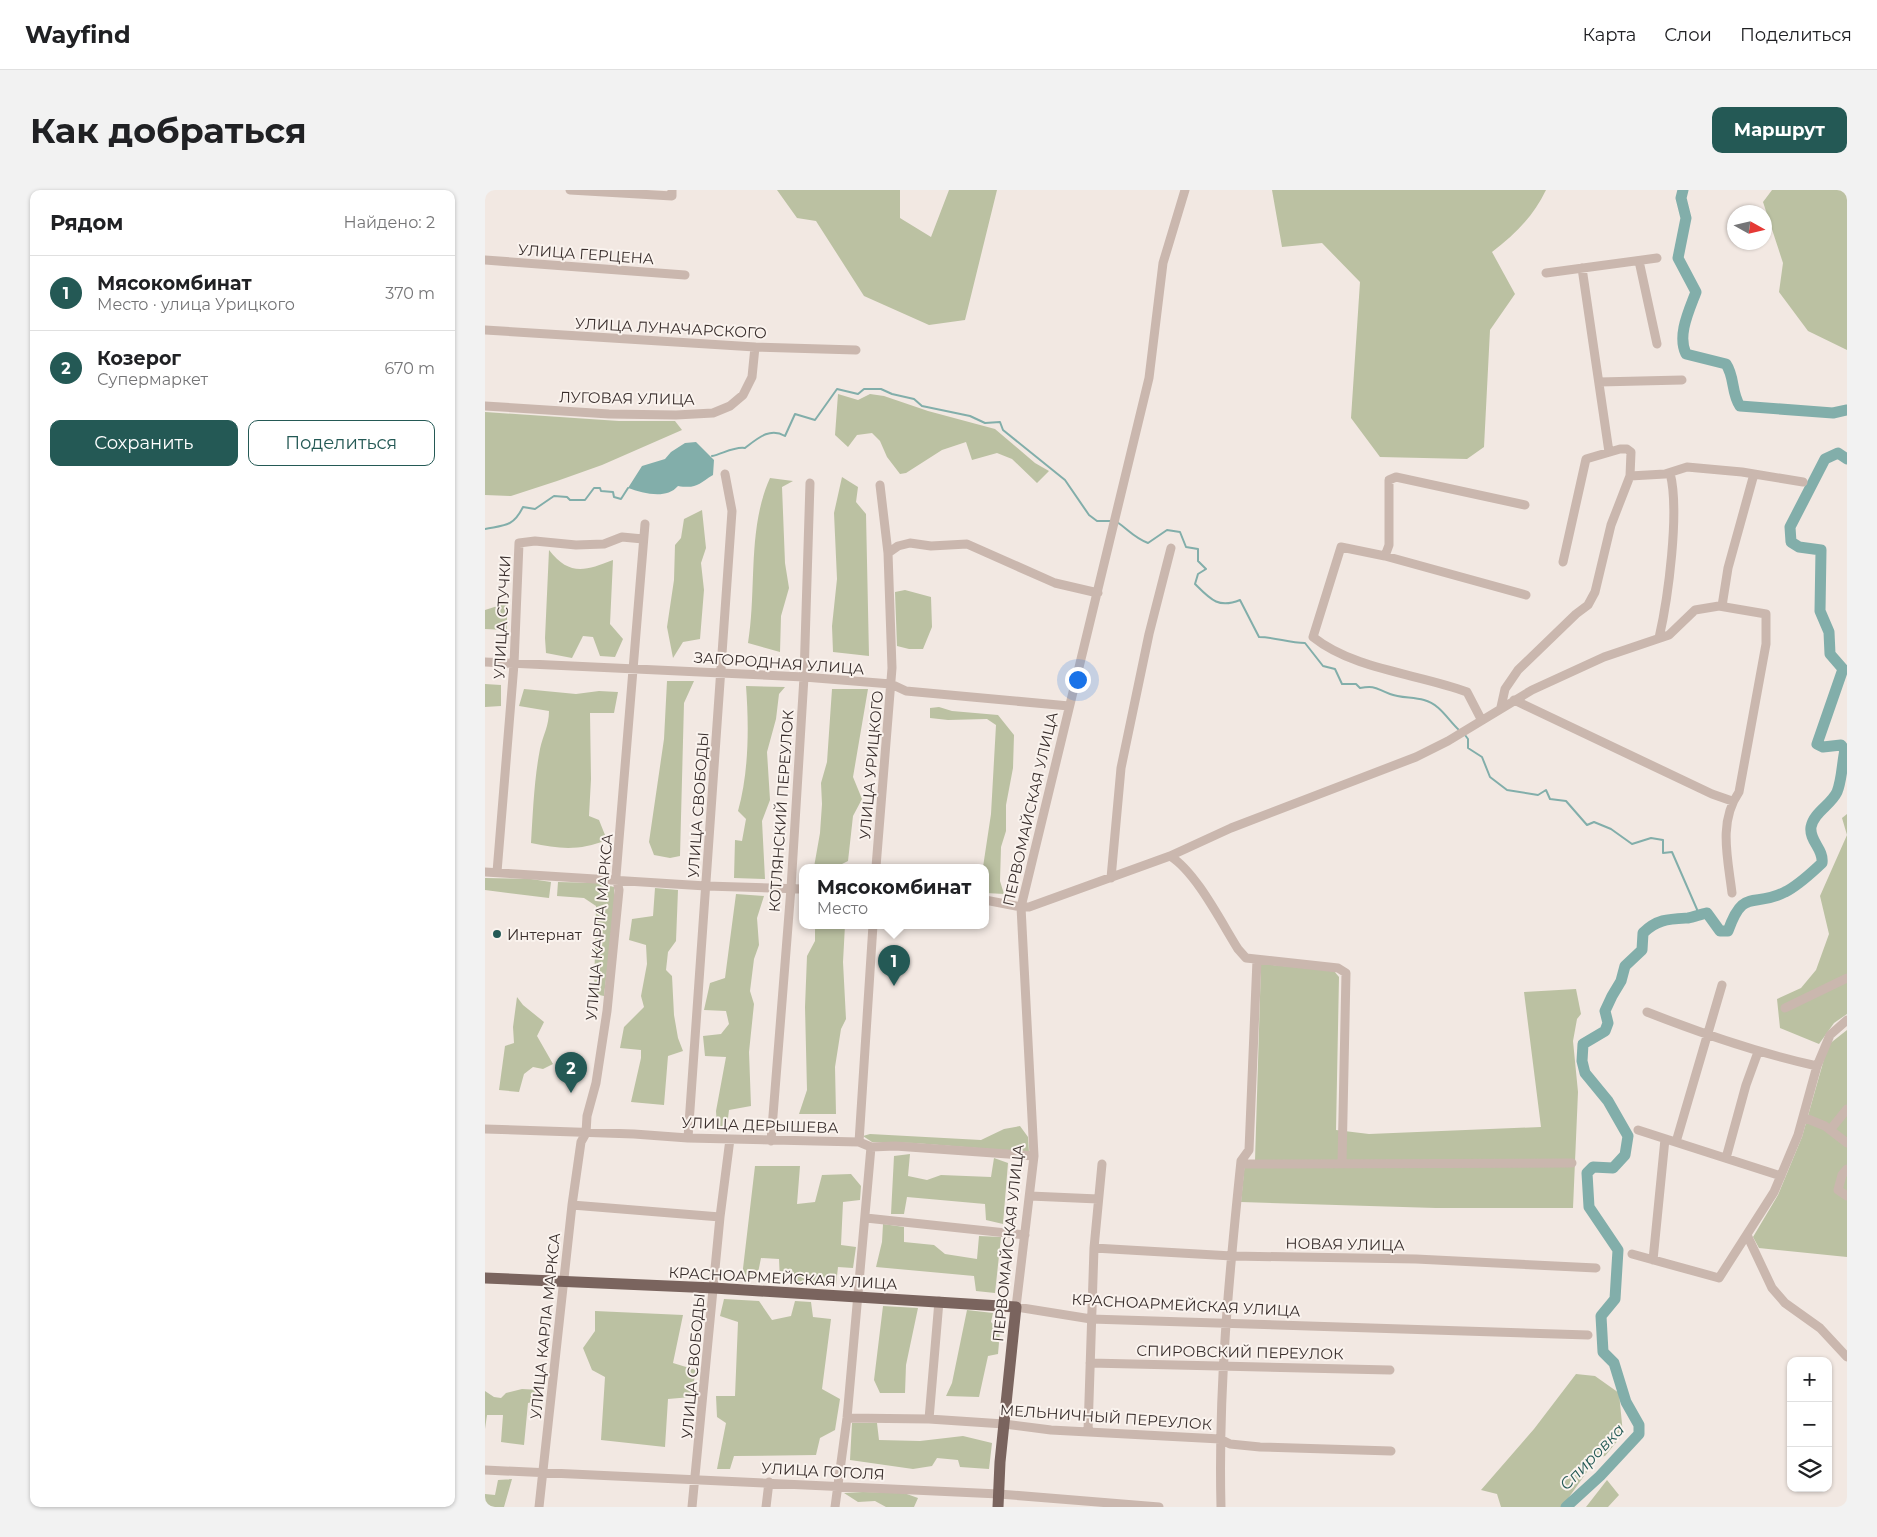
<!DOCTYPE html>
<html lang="ru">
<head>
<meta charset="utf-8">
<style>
	body { margin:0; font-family:Montserrat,sans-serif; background:#f2f2f2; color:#202124 }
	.controls { position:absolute; right:15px; bottom:15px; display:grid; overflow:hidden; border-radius:10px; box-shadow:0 1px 4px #0004 }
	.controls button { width:45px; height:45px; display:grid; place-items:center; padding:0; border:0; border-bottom:1px solid #e0e0e0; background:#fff; color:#202124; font:25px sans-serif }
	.compass { position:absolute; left:1242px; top:15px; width:45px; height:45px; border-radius:50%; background:#fff; box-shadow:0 1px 4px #0004; rotate:98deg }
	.you { position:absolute; left:592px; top:489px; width:18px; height:18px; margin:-12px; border:4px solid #fff; border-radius:50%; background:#1a73e8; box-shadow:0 0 0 8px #1a73e833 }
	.badge { display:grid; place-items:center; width:32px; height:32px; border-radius:50%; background:#245955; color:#fff; font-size:16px; font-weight:700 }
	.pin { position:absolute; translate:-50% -41px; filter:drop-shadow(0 1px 2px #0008) }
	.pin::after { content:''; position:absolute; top:26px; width:18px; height:15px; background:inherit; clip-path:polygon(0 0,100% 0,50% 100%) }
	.popup { position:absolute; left:314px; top:674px; width:190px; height:65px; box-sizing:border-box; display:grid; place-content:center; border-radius:10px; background:#fff; filter:drop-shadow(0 1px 4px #0005); font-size:16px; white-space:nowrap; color:#757577 }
	.popup b { font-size:19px; color:#202124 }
	.popup::after { content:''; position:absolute; left:50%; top:100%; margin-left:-10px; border:10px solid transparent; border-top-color:#fff }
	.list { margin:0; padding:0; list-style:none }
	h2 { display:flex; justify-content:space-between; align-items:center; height:65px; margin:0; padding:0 20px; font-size:21px }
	h2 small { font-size:16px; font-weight:400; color:#757577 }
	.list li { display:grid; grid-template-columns:32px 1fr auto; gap:15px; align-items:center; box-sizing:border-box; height:75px; padding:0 20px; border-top:1px solid #e0e0e0 }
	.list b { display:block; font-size:19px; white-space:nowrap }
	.list p { margin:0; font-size:16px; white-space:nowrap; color:#757577 }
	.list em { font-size:16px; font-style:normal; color:#757577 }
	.actions { display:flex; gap:10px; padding:15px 20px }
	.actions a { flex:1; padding:11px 0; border:1px solid #245955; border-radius:10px; text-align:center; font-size:18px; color:#245955 }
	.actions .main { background:#245955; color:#fff }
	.icon { flex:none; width:28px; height:28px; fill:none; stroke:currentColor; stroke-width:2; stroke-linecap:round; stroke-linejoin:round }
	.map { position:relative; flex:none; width:1362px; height:1317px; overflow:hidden; border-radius:10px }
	header { display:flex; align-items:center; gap:30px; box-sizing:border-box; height:70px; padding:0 25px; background:#fff; border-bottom:1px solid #e0e0e0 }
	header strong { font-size:24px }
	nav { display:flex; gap:28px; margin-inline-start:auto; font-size:18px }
	.intro { display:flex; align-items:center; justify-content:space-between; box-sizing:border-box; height:120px; padding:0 30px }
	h1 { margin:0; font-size:35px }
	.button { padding:12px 22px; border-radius:10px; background:#245955; color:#fff; font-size:18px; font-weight:700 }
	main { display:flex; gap:30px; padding:0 30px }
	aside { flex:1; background:#fff; border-radius:10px; box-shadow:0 1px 4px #0004 }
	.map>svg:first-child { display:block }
</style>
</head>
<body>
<header>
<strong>Wayfind</strong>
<nav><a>Карта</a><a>Слои</a><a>Поделиться</a></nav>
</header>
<div class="intro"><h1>Как добраться</h1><a class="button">Маршрут</a></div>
<main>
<aside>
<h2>Рядом<small>Найдено: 2</small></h2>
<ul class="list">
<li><span class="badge">1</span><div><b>Мясокомбинат</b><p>Место · улица Урицкого</p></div><em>370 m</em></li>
<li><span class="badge">2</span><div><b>Козерог</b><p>Супермаркет</p></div><em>670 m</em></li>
</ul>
<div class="actions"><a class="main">Сохранить</a><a>Поделиться</a></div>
</aside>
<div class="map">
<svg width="1362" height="1317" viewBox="0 0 1362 1317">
	<rect width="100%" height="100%" fill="#f2e8e2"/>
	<path fill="#bbc1a2" d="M292 0H415V28L446 47 464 0H512L480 130 444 135 379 106 331 31 312 28Z
		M787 0H1061C1048 27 1030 44 1007 62L1030 104 1005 140 999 257 982 269 895 267 866 228 875 92 837 53 797 57Z
		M1287 0H1362V160L1323 141 1294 102 1298 73 1278 12Z
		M353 204 373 210 385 204 399 206 443 221 510 239 550 273 564 281 552 293 527 269 512 263 487 270 481 252 457 260 421 283 415 284 402 267 395 251 387 243 372 245 363 257 350 245Z
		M0 222 134 231H190L197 240 117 275 72 291 26 306 0 305Z
		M357 287 373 297 371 312 381 324 384 466 348 462 347 436 352 389 349 323Z
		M285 288 308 291 297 297 300 373 304 398 296 426 295 462 263 453C272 399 262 339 285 288Z
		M217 320 221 358 216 373 219 400 215 449 198 452 188 468 182 437 189 390 190 355 196 348 199 329Z
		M64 360C84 386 100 381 128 370L125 434 138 449 130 467 115 466 108 447 98 446 87 468 61 463 60 448Z
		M420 400 446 407 447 437 438 459H424L412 456 410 402Z
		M22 413V440L0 439V420Z
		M182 491H209L199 513 195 666 185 668 169 665 164 652 179 549Z
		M0 494 16 495V516L0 517Z
		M261 496 300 497 294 504 291 529 282 562 285 610 277 631 280 689 249 688 250 650 257 651 261 629 253 621C264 582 264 536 261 496Z
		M39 499 91 504 114 501 133 502 129 523H105L106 589 104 626 114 630 122 650C94 661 75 659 46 653 48 622 49 590 55 559 58 545 64 536 64 521L34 516Z
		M347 499H383L368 587 377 609 368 626 363 671 351 677H329L335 643 337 614 336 593 342 572Z
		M454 517 467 521 513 525 529 545 528 578 521 615V641L516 657 515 691 519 704 501 703 498 677 506 624 511 535 502 529 463 530 445 528V518Z
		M1362 624V824L1349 833 1334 854 1295 838 1292 809 1316 798 1331 780 1344 744 1335 706 1362 645 1357 628Z
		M0 688 46 689 66 692 64 708 0 700Z
		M73 692 113 693 129 697V722L119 806 109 804 111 716 99 708 72 706Z
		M170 698 193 700 191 751 183 762 181 780 187 786 189 825 193 848 198 861 183 866 179 915 146 912 156 868V860L135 858 139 837 159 817 156 806 162 774 161 755 144 750 147 729 168 726Z
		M251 704 279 706 272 728 274 755 269 769 265 801 269 814 264 862 266 916 244 920 242 936 232 937 231 921 241 867 220 866 218 846 236 844 244 834 241 821 219 820 225 793 240 788Z
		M330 735H360L358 772 361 829 356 839 350 877 351 924H314L322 900 320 817 322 766 330 751Z
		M776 774 849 781 854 787 851 940 884 944 1056 937 1039 802 1091 799 1096 824 1092 829 1088 851 1093 902 1088 1018H951L756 1012 760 971H770Z
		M32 807 38 815 59 832 52 846 68 874 58 879 48 877 39 884 34 902 14 900 20 856 29 853 28 837Z
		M1362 840V1067L1274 1058 1268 1047 1293 1005 1317 947 1343 855Z
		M535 936 543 947 544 962 429 953 387 952 378 946 385 944 496 950 519 939Z
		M425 964 423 986 442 990 456 985 506 987 509 968 523 973 518 1034 501 1030 500 1014 422 1007 419 1024H406L409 966Z
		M270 976H315L312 1014 330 1012 337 985 366 984 376 996 375 1010 358 1012 356 1055 371 1057 368 1078 353 1077 351 1095 295 1091 294 1069 276 1068 272 1088 257 1087Z
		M398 1034 419 1037V1052L449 1055 460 1064 492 1069 494 1046 516 1047 510 1103 491 1101 489 1086 391 1077 397 1052Z
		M239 1109 274 1111 287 1130 306 1126 310 1111 326 1112 328 1127 346 1129 337 1199 355 1209 350 1240 335 1248 331 1265 249 1266 245 1279H232L241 1233 232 1227 231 1206H250L253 1132 235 1126Z
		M398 1116 433 1118 421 1175 420 1203H395L389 1190Z
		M482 1120 508 1123 506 1132 515 1141 513 1164 503 1166 494 1207 461 1206 467 1193Z
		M110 1121 198 1125 188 1173 211 1180 206 1207 183 1209 180 1257 116 1250 120 1187 107 1180 98 1158 110 1141Z
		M1091 1184 1110 1186 1134 1203 1138 1244 1120 1266 1105 1268 1104 1279 1077 1317H1016L1012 1304 996 1300 1049 1239Z
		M37 1199 56 1200 57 1210 43 1213 39 1255 16 1252 18 1225H2L0 1239V1201L9 1207 16 1208 21 1203Z
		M367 1233H392L394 1250 435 1251 478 1246 507 1253 504 1279 475 1277 473 1270 452 1268 447 1276 428 1279 365 1270Z
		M27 1289 19 1317H0V1304L10 1305 13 1290Z
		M1122 1290 1134 1305 1123 1317H1101Z
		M378 1302 419 1303 433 1308 429 1317H401L390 1311 373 1312 359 1303Z"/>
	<path fill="#82aeaa" d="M211 252 229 270 228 285C213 294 212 299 193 296 181 310 158 303 143 298L157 276 180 269 186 262 200 253Z"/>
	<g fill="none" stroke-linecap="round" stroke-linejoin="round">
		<path stroke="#82aeaa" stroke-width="2" d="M227 266C237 264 250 256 260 258 273 248 285 237 300 246L310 224 330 230 352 199 373 204 379 199H396L407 204 429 209 437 216 485 226 500 233 515 232 518 240 580 290 604 325 612 331H627
			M632 332C644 340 648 347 663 353L682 340 695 342 701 357 713 359V371L721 379 713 384 710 394C725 409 733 419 755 410L774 447C791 447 803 453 820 453L838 476 850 479 857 494H871L875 498C891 495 891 499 905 504 915 508 928 507 939 510 955 514 963 530 974 540
			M0 339C20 335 28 337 38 317L50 319 69 306 82 307 85 310H100L109 298H115L116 301 128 302 129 307 136 309 143 298
			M980 545 983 549V558L997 567 1005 587 1022 600 1053 605 1061 600 1065 609 1081 611 1102 635 1109 632 1126 639 1147 654 1166 648 1178 650V663L1187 662 1214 724"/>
		<path stroke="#82aeaa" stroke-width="11" d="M1198 0 1196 8 1201 28 1193 68 1211 102C1204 121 1192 145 1201 164L1241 174C1250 187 1246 203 1255 216L1348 223 1362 220
			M1081 1317 1115 1286 1154 1244V1235L1141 1212 1129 1173 1118 1162 1116 1126 1130 1109 1133 1060 1104 1017 1102 983 1108 977 1128 978 1140 965 1143 946 1123 911 1100 883 1097 871 1098 854 1120 841 1123 833 1120 821 1127 806 1136 791 1140 776 1157 760 1158 743C1172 729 1184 729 1203 728 1209 727 1216 724 1222 723L1235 741H1243C1259 696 1268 719 1300 702 1314 695 1326 683 1337 673 1339 659 1324 651 1326 637 1329 622 1346 615 1352 602 1357 590 1357 573 1360 560L1356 555 1338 557 1332 554 1358 479 1345 464 1344 442 1335 421 1336 360 1314 357 1306 352 1305 337 1340 269 1353 263 1362 269"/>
		<path stroke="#cab7ae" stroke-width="9" d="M85 0 187 6V0
			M700 0 678 73 664 188 536 717 549 966 531 1117 606 1129 1103 1145
			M0 70 200 85
			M1154 71 1172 154
			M1097 78 1124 262
			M1061 83 1172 68
			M0 140 270 157 371 160
			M1114 192 1197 190
			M0 216 124 224 191 225 228 223 245 216 258 205 267 187 270 157
			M1145 286 1180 284 1202 277 1257 282 1318 292
			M403 363 413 356 425 353 446 356 482 354 570 393 613 403
			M900 366 904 355V290L911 287 1040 315
			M1237 416 1243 378 1269 284
			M1174 448C1183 409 1195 321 1185 283
			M0 472 319 487 406 494 421 501 584 516
			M1029 510 1227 604 1247 611
			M1016 517 1020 499 1033 480 1091 424 1103 415 1110 402 1126 335 1145 286 1146 262 1142 259H1135L1101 269 1078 372
			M996 529 982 502C935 484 869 480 828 447L856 357 900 366 1041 405
			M685 666 746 638 931 567 963 551 1047 500 1119 467 1184 445 1210 420 1234 416 1281 424V454L1254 602C1233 632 1243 669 1247 703
			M391 677 407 478 403 363 395 295
			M0 682 221 696 318 699
			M12 682 29 474 34 353 50 351 91 355 119 354 137 347 158 349
			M626 688 636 578 664 444 686 358
			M500 710 536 717H544L685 666C711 682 736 732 753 759L761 768 853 778 861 783 857 973
			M1300 818 1362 788
			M1162 822C1218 844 1273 863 1332 876
			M1318 927 1340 936 1362 953
			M0 939 149 944 203 948 374 952 386 957 410 956 549 966
			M1153 940 1296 986
			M1345 940 1362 919
			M203 948 247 321 240 284
			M286 951 306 698 319 487 325 293
			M374 952 388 735
			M1191 952 1237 795
			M1241 968 1261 895 1273 862
			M756 974 1087 973
			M1362 979 1357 985 1353 1000 1362 1006
			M545 1006 613 1009
			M87 1015 235 1027
			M381 1028 540 1045
			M1262 1045 1287 1098 1300 1113 1335 1138 1362 1167
			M609 1058 747 1066 931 1069 1111 1078
			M1147 1064 1234 1088 1289 1002 1313 945 1332 876 1345 845 1362 830
			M1168 1070 1180 949
			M605 1173 905 1180
			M362 1228 444 1229 519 1234 566 1240 735 1249 745 1254 775 1257 906 1261
			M444 1229 454 1111
			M603 1241 609 1058 617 974
			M0 1280 514 1304 674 1317
			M54 1317 87 1015 96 952 101 943 102 926 111 893 122 821 134 700 131 686 160 334
			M207 1317 235 1027 245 949
			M281 1317 284 1292
			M350 1317 362 1228 386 957
			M736 1317C733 1201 744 1086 756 971L764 960 772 770"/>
		<path stroke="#7a645e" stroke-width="11" d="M0 1088 229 1098 531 1117 515 1272 513 1317"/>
	</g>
	<circle fill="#245955" stroke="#faf3ee" stroke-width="2" cx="12" cy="744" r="5"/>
	<g text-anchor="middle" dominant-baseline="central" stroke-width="4" stroke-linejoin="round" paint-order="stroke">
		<g font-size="15" fill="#392e2c" stroke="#faf3ee">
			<text transform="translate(101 64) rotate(4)">УЛИЦА ГЕРЦЕНА</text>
			<text transform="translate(186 138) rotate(3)">УЛИЦА ЛУНАЧАРСКОГО</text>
			<text transform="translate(142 208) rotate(1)">ЛУГОВАЯ УЛИЦА</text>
			<text transform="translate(17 427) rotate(-87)">УЛИЦА СТУЧКИ</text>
			<text transform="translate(294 473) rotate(4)">ЗАГОРОДНАЯ УЛИЦА</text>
			<text transform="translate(386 575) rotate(-85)">УЛИЦА УРИЦКОГО</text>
			<text transform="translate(213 615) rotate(-86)">УЛИЦА СВОБОДЫ</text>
			<text transform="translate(545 619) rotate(-77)">ПЕРВОМАЙСКАЯ УЛИЦА</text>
			<text transform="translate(296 621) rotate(-86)">КОТЛЯНСКИЙ ПЕРЕУЛОК</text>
			<text transform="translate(114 737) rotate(-85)">УЛИЦА КАРЛА МАРКСА</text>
			<text transform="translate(275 935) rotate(2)">УЛИЦА ДЕРЫШЕВА</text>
			<text transform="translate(523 1053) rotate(-84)">ПЕРВОМАЙСКАЯ УЛИЦА</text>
			<text transform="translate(860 1054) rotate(1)">НОВАЯ УЛИЦА</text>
			<text transform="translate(298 1088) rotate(3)">КРАСНОАРМЕЙСКАЯ УЛИЦА</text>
			<text transform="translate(701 1115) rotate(3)">КРАСНОАРМЕЙСКАЯ УЛИЦА</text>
			<text transform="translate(60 1136) rotate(-84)">УЛИЦА КАРЛА МАРКСА</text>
			<text transform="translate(755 1162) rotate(1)">СПИРОВСКИЙ ПЕРЕУЛОК</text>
			<text transform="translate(208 1176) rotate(-85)">УЛИЦА СВОБОДЫ</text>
			<text transform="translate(621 1227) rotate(4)">МЕЛЬНИЧНЫЙ ПЕРЕУЛОК</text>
			<text transform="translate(338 1281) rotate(3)">УЛИЦА ГОГОЛЯ</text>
		</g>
		<g font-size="15" fill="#392e2c" stroke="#faf3ee" text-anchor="start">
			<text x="22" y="744">Интернат</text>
		</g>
		<g font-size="16" font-style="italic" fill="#245955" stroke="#faf3ee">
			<text transform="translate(1107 1267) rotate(-46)">Спировка</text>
		</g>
	</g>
</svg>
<div class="controls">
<button>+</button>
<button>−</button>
<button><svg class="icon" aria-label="layers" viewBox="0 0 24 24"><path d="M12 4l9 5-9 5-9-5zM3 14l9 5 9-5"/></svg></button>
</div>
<svg class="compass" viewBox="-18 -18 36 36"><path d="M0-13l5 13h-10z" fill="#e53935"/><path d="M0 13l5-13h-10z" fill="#757577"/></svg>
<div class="you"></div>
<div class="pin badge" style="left:409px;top:796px">1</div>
<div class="popup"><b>Мясокомбинат</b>Место</div>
<div class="pin badge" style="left:86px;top:903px">2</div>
</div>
</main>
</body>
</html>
